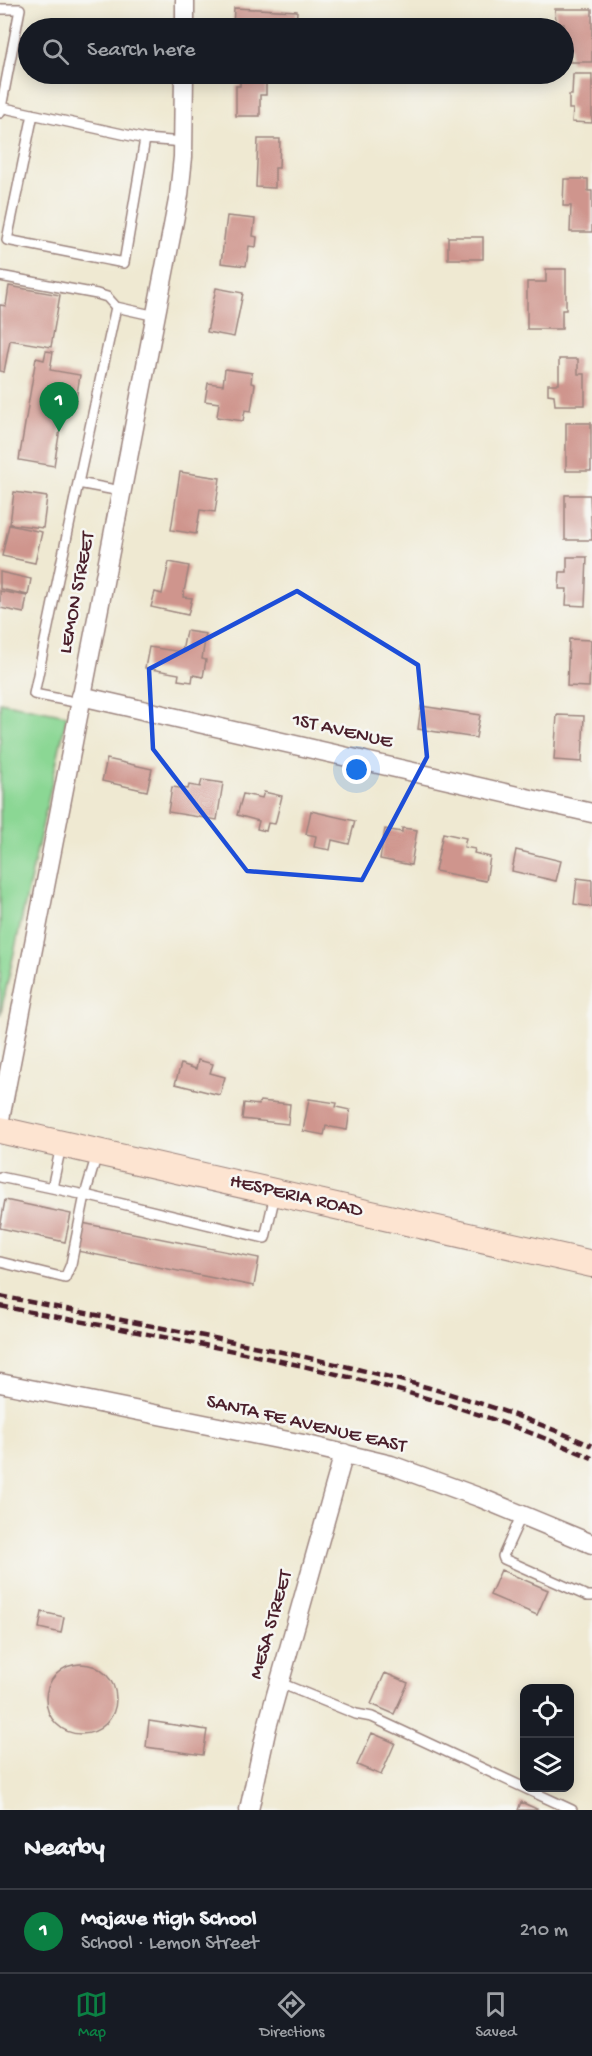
<!DOCTYPE html>
<html lang="en">
<head>
<meta charset="utf-8">
<style>
	body { margin:0; font-family:"Gochi Hand",sans-serif; background:#20242c; color:#f1f3f6 }
	.controls { position:absolute; right:18px; bottom:18px; display:grid; overflow:hidden; border-radius:12px; box-shadow:0 3px 15px #0003 }
	.controls button { width:54px; height:54px; display:grid; place-items:center; padding:0; border:0; border-bottom:2px solid #363941; background:#171b24; color:#f1f3f6; font:30px sans-serif }
	.you { position:absolute; left:357px; top:770px; width:21px; height:21px; margin:-15px; border:4px solid #fff; border-radius:50%; background:#1a73e8; box-shadow:0 0 0 9px #1a73e833 }
	.badge { display:grid; place-items:center; width:39px; height:39px; border-radius:50%; background:#0b8043; color:#fff; font-size:20px; font-weight:700 }
	.pin { position:absolute; translate:-50% -50px; filter:drop-shadow(0 2px 3px #0008) }
	.pin::after { content:''; position:absolute; top:32px; width:21px; height:18px; background:inherit; clip-path:polygon(0 0,100% 0,50% 100%) }
	.list { margin:0; padding:0; list-style:none }
	h2 { display:flex; justify-content:space-between; align-items:center; height:78px; margin:0; padding:0 24px; font-size:26px }
	h2 small { font-size:20px; font-weight:400; color:#9ea1a6 }
	.list li { display:grid; grid-template-columns:39px 1fr auto; gap:18px; align-items:center; box-sizing:border-box; height:84px; padding:0 24px; border-top:2px solid #363941 }
	.list b { display:block; font-size:22px; white-space:nowrap }
	.list p { margin:0; font-size:20px; white-space:nowrap; color:#9ea1a6 }
	.list em { font-size:20px; font-style:normal; color:#9ea1a6 }
	.icon { flex:none; width:33px; height:33px; fill:none; stroke:currentColor; stroke-width:2; stroke-linecap:round; stroke-linejoin:round }
	.map { position:relative; flex:none; width:592px; height:1810px; overflow:hidden }
	.search { position:absolute; background:#171b24; box-shadow:0 3px 15px #0003; left:18px; right:18px; top:18px; height:66px; display:flex; align-items:center; gap:15px; box-sizing:border-box; padding:0 21px; border-radius:33px; color:#9ea1a6; font-size:22px }
	.sheet { height:162px; background:#171b24 }
	nav { display:flex; justify-content:space-around; align-items:center; box-sizing:border-box; height:84px; border-top:2px solid #363941; background:#171b24; font-size:16px; color:#9ea1a6 }
	nav a { display:grid; justify-items:center; gap:3px }
	nav .on { color:#0b8043 }
	.map>svg:first-child { display:block }
</style>
</head>
<body>
<div class="map">
<svg width="592" height="1810" viewBox="0 0 592 1810">
	<rect width="100%" height="100%" fill="#f6f6f2"/>
	<filter id="ink" filterUnits="userSpaceOnUse"><feTurbulence type="fractalNoise" baseFrequency=".0167" numOctaves="2"/><feDisplacementMap in="SourceGraphic" scale="12" xChannelSelector="R" yChannelSelector="G"/><feConvolveMatrix kernelMatrix="1 2 1 2 8 2 1 2 1" color-interpolation-filters="sRGB"/></filter>
	<filter id="wash" filterUnits="userSpaceOnUse"><feTurbulence type="fractalNoise" baseFrequency=".008" numOctaves="4" result="noise"/><feDisplacementMap in="SourceGraphic" scale="24" xChannelSelector="R" yChannelSelector="G"/><feGaussianBlur stdDeviation="1.35" result="paint"/><feColorMatrix in="noise" values="0 0 0 0 0 0 0 0 0 0 0 0 0 0 0 0 0 1.4 0 .05"/><feComposite in="paint" operator="in"/></filter>
	<g filter="url(#wash)">
		<rect width="100%" height="100%" fill="#efe9d2"/>
		<path fill="#8bd794" stroke="#6a7b60" stroke-width="1.5" d="M0 702 67 715 0 1016Z"/>
		<g id="blocks">
			<path fill="#cf958d" d="M234 8 297 11 296 28H233Z
				M555 9H592V62H570V46H564V24H556Z
				M240 74H266V95H260V116H236V86H240Z
				M573 74H592V123L572 122 573 109H569V95H572Z
				M258 139H280L279 168H275V188L256 187Z
				M564 179H588V191H592V232H570L571 206H563Z
				M227 216 255 219 253 236 257 237 256 247 249 246 246 266 221 263Z
				M448 237H483V259H448Z
				M546 269H566V310H562V329H527V282H546Z
				M9 286 60 295 51 347 10 340 4 372 0 371V305L6 306Z
				M216 288 243 293 234 337 207 332Z
				M46 351 53 352 50 370 80 375 75 406 64 404 54 466 19 460 36 358 44 360Z
				M559 359H578V374H585V405H555L554 395 548 394V384H559Z
				M225 369 252 373 251 383 255 384 251 411 245 410 243 421 217 417 219 403 205 401 208 383 223 385Z
				M566 423H591V471H566Z
				M180 472 220 478 215 512 200 510 196 534 171 530Z
				M14 492 47 497 43 528 10 524Z
				M565 495H590L592 540H565Z
				M9 525 42 532 35 563 2 556Z
				M567 557H587L585 606 566 605 567 589H559L560 572H567Z
				M169 562 189 566 183 597 192 598 188 615 151 607 155 592 162 594Z
				M0 572 31 579 28 595 0 589Z
				M0 591 27 596 24 613 0 608Z
				M186 631 206 634 202 659 206 660 203 677 193 675 192 682 178 680 179 674 145 668 149 647 182 652Z
				M569 639 591 640 589 687 567 686Z
				M421 706 480 715 476 738 418 729Z
				M557 715 584 716 582 762 554 760Z
				M107 759 152 769 147 791 102 781Z
				M202 780 223 783 217 820 168 812 172 787 188 789 189 785 200 787Z
				M264 792 282 796 275 824 268 823 266 831 257 829 259 821 237 815 243 794 262 798Z
				M311 811 355 821 349 844 332 840 330 850 314 847 316 836 306 834Z
				M402 828 417 830 411 865 380 859 385 829 402 832Z
				M443 833 466 838 464 847 475 849 474 853 490 857 486 881 435 871Z
				M516 850 561 861 556 881 512 871Z
				M577 878 592 880V907L574 904Z
				M198 1060 213 1064 210 1073 225 1077 220 1095 175 1084 181 1064 196 1069Z
				M309 1099 337 1103 336 1107 350 1110 347 1130 326 1126 324 1135 303 1131Z
				M260 1101 290 1104 288 1124 242 1119 244 1103 259 1105Z
				M5 1200 71 1214 65 1242 0 1228Z
				M82 1223 259 1258 254 1286 77 1251Z
				M501 1570 548 1590 537 1615 490 1595Z
				M42 1612 64 1617 61 1633 39 1628Z
				M46 1699a35 35 0 1 1 70 0a35 35 0 1 1-70 0Z
				M385 1673 408 1683 394 1714 371 1704Z
				M149 1721 207 1730 203 1755 146 1747Z
				M372 1733 395 1743 381 1775 357 1765Z
				M521 1802 539 1810H518Z"/>
		</g>
	</g>
	<g filter="url(#ink)">
		<use href="#blocks" fill-opacity="0" stroke="#9c847e" stroke-width="1.5"/>
		<g fill="none" stroke-linecap="round" stroke-linejoin="round">
			<g stroke="#9c847e" stroke-width="12">
				<path id="lane" d="M0 9H20L0 113
					M0 107 145 139 184 142
					M33 114 7 240 124 263 145 139
					M0 276 97 294 107 297 116 307
					M78 483 116 307 156 316
					M80 703 34 694 78 483 121 491
					M97 1154 85 1195 265 1238 275 1195
					M0 1177 85 1195 71 1264 65 1278 0 1262
					M52 1188 61 1146
					M522 1514 503 1556 504 1559 587 1596H592
					M280 1683 356 1714 372 1717 572 1810"/>
			</g>
			<g stroke="#9c847e" stroke-width="21">
				<path id="street" d="M185 28V0
					M81 696 592 813
					M0 1119 179 195 183 157 184 74
					M0 1383 303 1444 391 1465 481 1498 592 1544
					M249 1810 267 1727 344 1453"/>
			</g>
			<g stroke="#9c847e" stroke-width="28">
				<path id="secondary" d="M0 1130 592 1264"/>
			</g>
			<use href="#lane" stroke="#fff" stroke-width="9"/>
			<use href="#street" stroke="#fff" stroke-width="18"/>
			<use href="#secondary" stroke="#fde4d1" stroke-width="26"/>
			<path stroke="#4a1f2b" stroke-width="4.5" stroke-dasharray="9 4.5" stroke-linecap="butt" d="M0 1296C71 1310 142 1324 214 1338 343 1364 471 1392 592 1446
				M0 1306C200 1345 404 1375 592 1458"/>
		</g>
	</g>
	<path fill="none" stroke="#1d4ed8" stroke-width="4.5" stroke-linejoin="round" d="M297 591 418 665 427 757 362 880 247 871 153 749 149 669Z"/>
	<g text-anchor="middle" dominant-baseline="central" stroke-width="5" stroke-linejoin="round" paint-order="stroke">
		<g font-size="20" fill="#4a1f2b" stroke="#f6f6f2">
			<text transform="translate(78 593) rotate(-79)">LEMON STREET</text>
			<text transform="translate(342 732) rotate(13)">1ST AVENUE</text>
			<text transform="translate(296 1197) rotate(13)">HESPERIA ROAD</text>
			<text transform="translate(306 1425) rotate(13)">SANTA FE AVENUE EAST</text>
			<text transform="translate(272 1625) rotate(-74)">MESA STREET</text>
		</g>
	</g>
</svg>
<div class="controls">
<button><svg class="icon" aria-label="locate" viewBox="0 0 24 24"><circle cx="12" cy="12" r="6"/><path d="M12 2v4M12 18v4M2 12h4M18 12h4"/></svg></button>
<button><svg class="icon" aria-label="layers" viewBox="0 0 24 24"><path d="M12 4l9 5-9 5-9-5zM3 14l9 5 9-5"/></svg></button>
</div>
<div class="you"></div>
<div class="pin badge" style="left:59px;top:432px">1</div>
<div class="search"><svg class="icon" aria-label="search" viewBox="0 0 24 24"><circle cx="10" cy="10" r="6"/><path d="M15 15l6 6"/></svg>Search here</div>
</div>
<section class="sheet">
<h2>Nearby<small></small></h2>
<ul class="list">
<li><span class="badge">1</span><div><b>Mojave High School</b><p>School · Lemon Street</p></div><em>210 m</em></li>
</ul>
</section>
<nav>
<a class="on"><svg class="icon" aria-label="map" viewBox="0 0 24 24"><path d="M3 6l6-2 6 2 6-2v14l-6 2-6-2-6 2zM9 4v14M15 6v14"/></svg>Map</a>
<a><svg class="icon" aria-label="directions" viewBox="0 0 24 24"><path d="M12 3l9 9-9 9-9-9zM9 14v-3h6M13 9l2 2-2 2"/></svg>Directions</a>
<a><svg class="icon" aria-label="saved" viewBox="0 0 24 24"><path d="M7 4h10v16l-5-4-5 4z"/></svg>Saved</a>
</nav>
</body>
</html>
